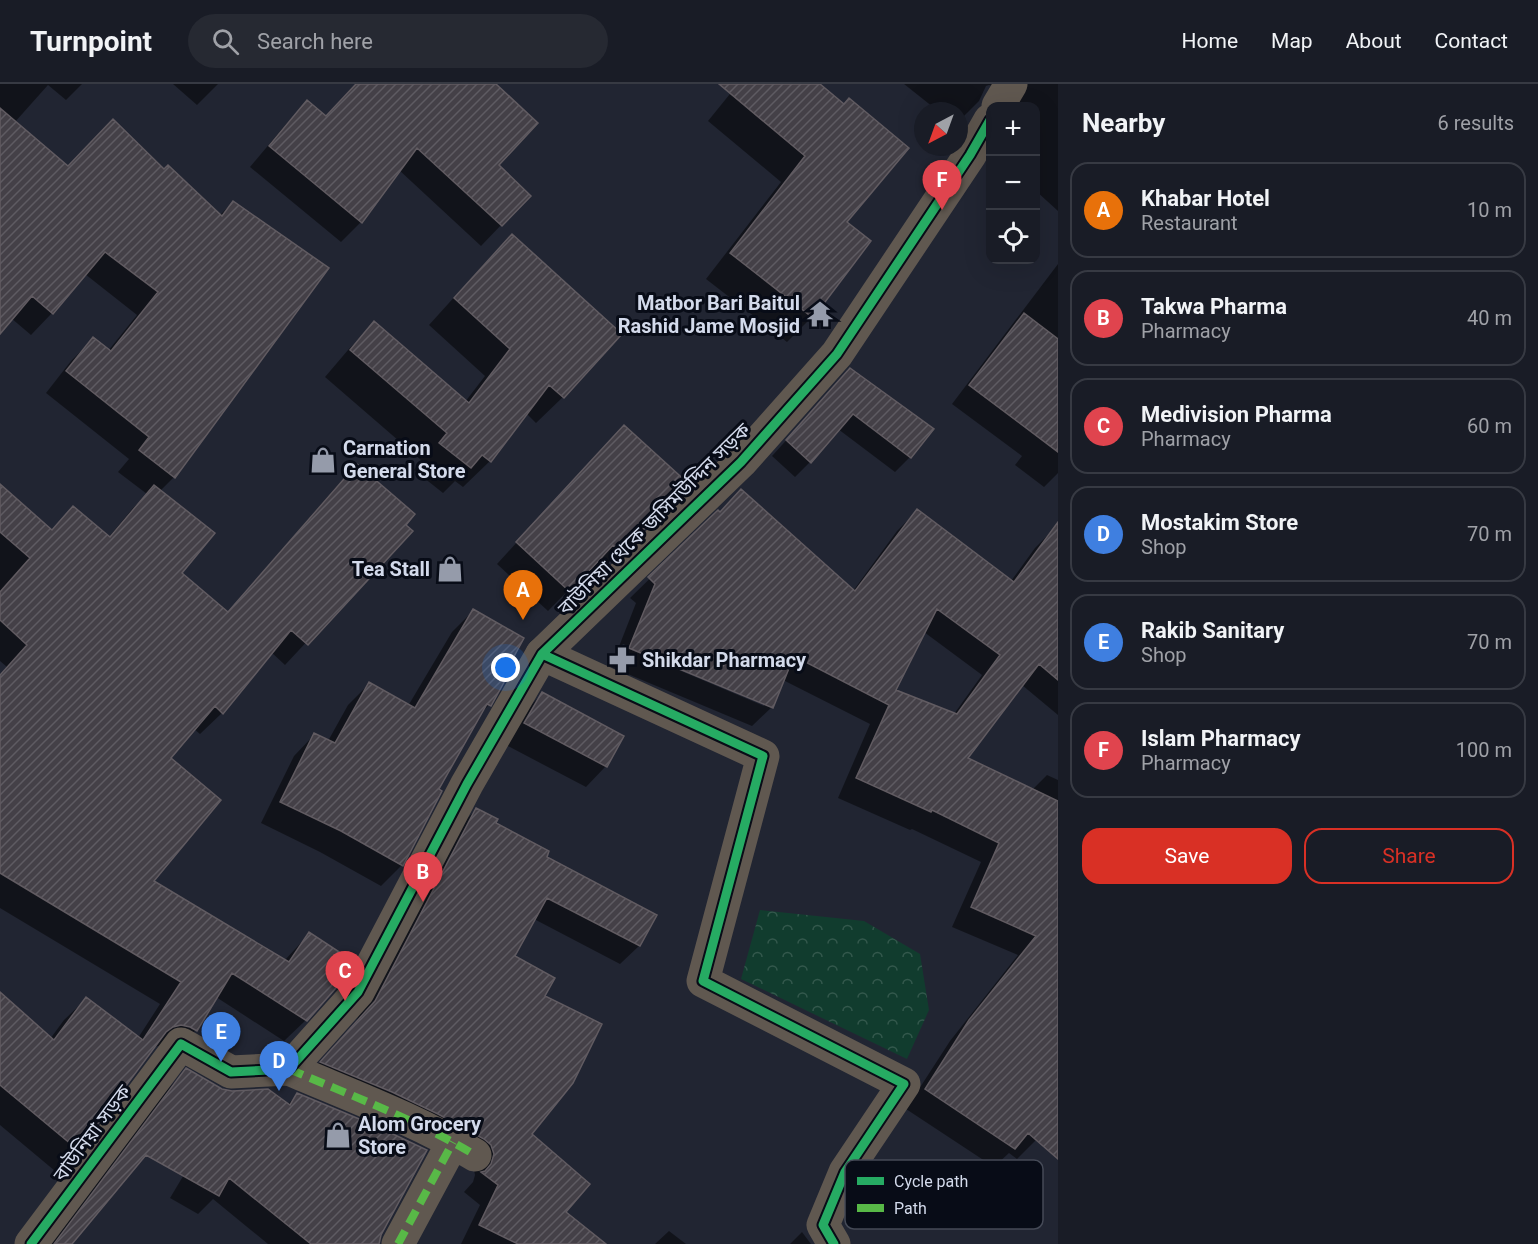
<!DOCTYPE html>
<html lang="en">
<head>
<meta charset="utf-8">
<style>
	body { margin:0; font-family:Roboto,"Noto Sans Bengali",sans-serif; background:#262932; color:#f1f3f6 }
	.controls { position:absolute; right:18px; top:18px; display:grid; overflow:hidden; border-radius:12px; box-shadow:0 6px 24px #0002 }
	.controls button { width:54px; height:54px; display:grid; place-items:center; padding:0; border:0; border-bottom:2px solid #373a43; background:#191c26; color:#f1f3f6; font:30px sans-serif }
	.compass { position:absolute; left:914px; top:18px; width:54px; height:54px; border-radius:50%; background:#191c26; box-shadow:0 6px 24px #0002; rotate:221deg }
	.you { position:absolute; left:506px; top:584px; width:21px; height:21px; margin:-15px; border:4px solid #fff; border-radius:50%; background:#1a73e8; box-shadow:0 0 0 9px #1a73e833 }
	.badge { display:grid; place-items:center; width:39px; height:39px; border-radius:50%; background:#d93025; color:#fff; font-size:20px; font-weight:700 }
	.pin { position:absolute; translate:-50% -50px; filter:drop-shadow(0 2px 3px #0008) }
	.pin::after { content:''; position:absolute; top:32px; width:21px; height:18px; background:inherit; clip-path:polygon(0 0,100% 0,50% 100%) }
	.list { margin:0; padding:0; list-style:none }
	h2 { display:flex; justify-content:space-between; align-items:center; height:78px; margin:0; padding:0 24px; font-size:26px }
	h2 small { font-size:20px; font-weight:400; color:#9fa1a7 }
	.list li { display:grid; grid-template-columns:39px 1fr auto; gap:18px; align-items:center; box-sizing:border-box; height:96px; margin:0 12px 12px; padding:0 12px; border:2px solid #373a43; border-radius:18px }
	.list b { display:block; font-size:22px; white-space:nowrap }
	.list p { margin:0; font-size:20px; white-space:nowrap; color:#9fa1a7 }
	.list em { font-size:20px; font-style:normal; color:#9fa1a7 }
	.actions { display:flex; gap:12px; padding:18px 24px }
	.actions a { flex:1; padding:14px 0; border:2px solid #d93025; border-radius:18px; text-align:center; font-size:21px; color:#d93025 }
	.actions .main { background:#d93025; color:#fff }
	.icon { flex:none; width:33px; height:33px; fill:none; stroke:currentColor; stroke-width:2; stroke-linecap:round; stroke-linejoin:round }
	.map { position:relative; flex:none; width:1058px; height:1160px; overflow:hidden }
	header { display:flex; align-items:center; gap:36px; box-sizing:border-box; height:84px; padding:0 30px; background:#191c26; border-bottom:2px solid #373a43 }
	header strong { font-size:28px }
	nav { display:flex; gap:33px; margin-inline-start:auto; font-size:21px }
	.search { width:420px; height:54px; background:#262932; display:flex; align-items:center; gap:15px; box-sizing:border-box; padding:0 21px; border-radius:33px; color:#9fa1a7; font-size:22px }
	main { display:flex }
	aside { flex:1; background:#191c26 }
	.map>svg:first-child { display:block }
</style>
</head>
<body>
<header>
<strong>Turnpoint</strong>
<div class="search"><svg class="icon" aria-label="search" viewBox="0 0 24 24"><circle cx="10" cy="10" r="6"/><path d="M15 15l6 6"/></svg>Search here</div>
<nav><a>Home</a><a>Map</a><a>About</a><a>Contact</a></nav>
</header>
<main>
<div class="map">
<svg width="1058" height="1160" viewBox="0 0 1058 1160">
	<defs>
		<pattern id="park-crowns" width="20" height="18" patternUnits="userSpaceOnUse" patternTransform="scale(1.5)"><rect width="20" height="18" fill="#113c2e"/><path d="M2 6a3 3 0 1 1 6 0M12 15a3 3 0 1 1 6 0" fill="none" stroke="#33584c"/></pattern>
		<pattern id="building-hatch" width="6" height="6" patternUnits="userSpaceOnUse" patternTransform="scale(1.5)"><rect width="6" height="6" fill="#444047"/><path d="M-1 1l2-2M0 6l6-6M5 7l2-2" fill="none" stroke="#5e5b62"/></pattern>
	</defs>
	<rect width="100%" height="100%" fill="#212532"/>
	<path fill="url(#park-crowns)" d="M760 826 864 837 920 870 929 926 907 975 741 895Z"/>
	<path fill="#0007" fill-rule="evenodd" d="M0 0H82L66 16 48 1 15 38 68 83 164 87 219 132 233 118 174 393 160 407 180 489 227 529 336 403 357 382 404 441 410 447 285 581 271 568 222 629 200 650 194 645 169 674 152 797 284 877 309 850 306 936 284 957 216 913 196 946 174 968 159 962 153 963 77 1065 55 1087 0 1041V910L50 955 64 936 86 915 138 954 160 920 0 824V591L7 583 0 577V402L51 447 73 424 108 454 133 424 147 410 118 388 129 375 46 309 71 277 93 255 108 267 137 231 85 190 52 229 31 251 11 234 0 247Z
		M173 0H218L197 21Z
		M356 0H493L496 81 529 112 481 162 399 86 361 138 341 158 250 83 287 39 308 18 325 33Z
		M738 0H817L843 22 844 138 812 233 787 258 706 195 781 98 708 37Z
		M904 0H1058V127L1036 107V22H1010L1000 4 989 1 986 2 979 17 959 37V27H938Z
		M512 152 620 250 563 313 536 339 526 329 490 377 463 403 455 397 443 409 414 386 421 376 325 293 348 266 374 240 465 318 485 292 429 241 486 178Z
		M1058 180V389L1044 403 1015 381 1022 372 952 320Z
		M850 286 910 373 895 388 838 345 810 378 795 393 772 372Z
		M603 364 667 422 599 488 592 482 548 527 497 480Z
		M917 427 1011 497 1035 464 1055 444 1058 446V631L1022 601 965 675 1032 706 1047 691 1058 696V1030L1036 1056 1017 1075 1009 1069 994 1083 906 1025 950 957 1018 871 952 843 981 778 912 745 910 746 838 714 870 640 783 596 772 623 752 642 611 583 636 519 630 514 718 428 853 507 897 447ZM924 548 982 591 954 630 894 607ZM623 560 764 618V622L622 562Z
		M473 527 489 621 479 631 436 705 402 781 381 802 320 768 261 739 294 672 314 651 328 657 348 621 369 600 408 622 452 548Z
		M542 610 606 682 586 703 504 660 521 631Z
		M476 726 494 740 544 774 655 832 639 862 620 880 534 835 513 873 543 913 530 1050 564 1128 603 1160H461L480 1121 464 1108 473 1098 475 1091 473 1081 303 997 356 937 457 744Z
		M186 986 70 1160H51L167 1006Z
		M297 1011 369 1160H268L213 1115 198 1130 170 1114 222 1027 287 1021Z
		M669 1147 686 1160H655Z
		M802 1148 811 1160H790Z"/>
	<path fill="url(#building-hatch)" stroke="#615b61" stroke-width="1.5" fill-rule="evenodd" d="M356 0H496L538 39 499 81 531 112 502 142 417 64 362 139 269 62 307 16 326 32Z
		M719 0H820L844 20 849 14 909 64 847 138 871 157 813 234 730 169 805 72Z
		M0 24 68 82 113 35 164 85 168 81 222 132 233 117 329 184 175 394 139 366 149 353 66 287 93 253 111 267 158 208 105 168 53 230 32 212 0 250Z
		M512 150 622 250 564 314 549 301 491 378 482 371 471 384 439 359 447 349 350 266 374 237 469 319 510 265 454 214Z
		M1024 229 1058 255V368L969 301Z
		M850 284 934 345 911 374 853 330 811 379 786 356Z
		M624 341 690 401 620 468 613 461 570 508 516 458Z
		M357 380 415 430 406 441 413 447 308 561 291 546 223 630 215 622 171 674 221 716 154 797 289 878 309 848 353 877 342 897 307 937 232 889 197 947 190 943 181 941 173 943 166 948 78 1066 0 1001V908L54 956 86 913 143 956 181 898 0 789V591L27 561 0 536V508L30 474 0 448V400L52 446 73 422 110 453 154 401 215 449 182 489 228 528Z
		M741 405 855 507 917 425 1014 498 1058 438V596L1039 580 968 674 1058 717V1075L1028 1049 1015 1065 925 1005 969 936 1036 852 971 823 999 759 932 726 931 728 856 694 889 621 794 572 773 624 629 564 655 500 648 493 718 426 720 428ZM937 525 1000 571 957 630 896 606Z
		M473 525 524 554 505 589 508 591 491 622 487 620 439 705 442 707 403 782 341 747 280 718 314 649 335 659 369 598 415 624Z
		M542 608 624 652 607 683 524 639Z
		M476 724 498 735 496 739 549 767 547 773 657 831 640 862 547 814 515 872 555 894 545 912 602 940 573 999 532 1050 590 1100 566 1128 606 1160H518L479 1141 498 1101 481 1088 485 1087 491 1080 494 1070 491 1061 484 1055 438 1030 392 1008 320 978 375 917Z
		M186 984 222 1005 232 1007 268 1005 290 1021 297 1009 376 1042 427 1066 381 1151 379 1160H311L229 1094 219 1112 146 1071 72 1160H54Z"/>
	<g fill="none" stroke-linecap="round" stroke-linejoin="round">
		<path stroke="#605850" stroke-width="33" d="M542 570 763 672 703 897 904 1000 845 1088 823 1141 834 1160
			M289 985C352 1012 417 1036 475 1071
			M398 1160 453 1058"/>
		<path stroke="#605850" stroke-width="33" d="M998 22 1011 0
			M31 1160 181 960 231 988 289 985 358 908 467 700 542 570 741 378 837 270 970 71 990 36"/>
		<path stroke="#58b947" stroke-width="8" stroke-dasharray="15 8" stroke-linecap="butt" d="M289 985C352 1012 417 1036 475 1071
			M398 1160 453 1058"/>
		<g stroke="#080c17" stroke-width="13">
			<path id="cycleway" d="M542 570 763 672 703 897 904 1000 845 1088 823 1141 834 1160
				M31 1160 181 960 231 988 289 985 358 908 467 700 542 570 741 378 837 270 970 71 990 36"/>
		</g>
		<use href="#cycleway" stroke="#26ab63" stroke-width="9"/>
	</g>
	<defs>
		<g id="temple-bare" transform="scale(2.07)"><path d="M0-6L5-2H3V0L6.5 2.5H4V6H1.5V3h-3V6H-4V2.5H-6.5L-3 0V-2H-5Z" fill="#959baa" stroke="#080c17" stroke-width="2.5" paint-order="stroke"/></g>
		<g id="shop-bare" transform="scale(2.07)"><path d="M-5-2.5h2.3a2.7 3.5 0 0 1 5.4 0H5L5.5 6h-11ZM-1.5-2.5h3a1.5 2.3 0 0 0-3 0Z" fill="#959baa" stroke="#080c17" stroke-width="2.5" paint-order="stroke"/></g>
		<g id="pharmacy-bare" transform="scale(2.07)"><path d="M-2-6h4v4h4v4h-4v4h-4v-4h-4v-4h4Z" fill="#959baa" stroke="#080c17" stroke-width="2.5" paint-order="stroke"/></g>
	</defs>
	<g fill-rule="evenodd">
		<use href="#temple-bare" x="820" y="230"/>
		<use href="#shop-bare" x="323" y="376"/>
		<use href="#shop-bare" x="450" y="485"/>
		<use href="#pharmacy-bare" x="622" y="576"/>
		<use href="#shop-bare" x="338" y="1051"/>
	</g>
	<g text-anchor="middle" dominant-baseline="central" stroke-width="6" stroke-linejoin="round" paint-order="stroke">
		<g font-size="20" font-weight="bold" fill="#d3daeb" stroke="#080c17" text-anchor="start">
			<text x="800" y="219" text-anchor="end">Matbor Bari Baitul<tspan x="800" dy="23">Rashid Jame Mosjid</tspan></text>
			<text x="343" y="364">Carnation<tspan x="343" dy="23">General Store</tspan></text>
			<text x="430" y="485" text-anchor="end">Tea Stall</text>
			<text x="642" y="576">Shikdar Pharmacy</text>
			<text x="358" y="1040">Alom Grocery<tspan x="358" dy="23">Store</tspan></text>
		</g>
		<g font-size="20" fill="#d3daeb" stroke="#080c17">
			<text transform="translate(654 435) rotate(-45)">বাউনিয়া থেকে জসিমউদ্দিন সড়ক</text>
			<text transform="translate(92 1049) rotate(-53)">বাউনিয়া সড়ক</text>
		</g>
	</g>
	<rect x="845" y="1076" width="198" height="69" rx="9" fill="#080c17" stroke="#454a57" stroke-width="1.5"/>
	<rect x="857" y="1093" width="27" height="8" fill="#26ab63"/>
	<rect x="857" y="1120" width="27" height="8" fill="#58b947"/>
	<g font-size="16" fill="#d3daeb">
		<text x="894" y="1103">Cycle path</text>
		<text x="894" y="1130">Path</text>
	</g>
</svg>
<div class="controls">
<button>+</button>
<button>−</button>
<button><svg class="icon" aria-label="locate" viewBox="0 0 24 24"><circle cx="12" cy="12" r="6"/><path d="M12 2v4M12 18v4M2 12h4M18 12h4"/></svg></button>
</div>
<svg class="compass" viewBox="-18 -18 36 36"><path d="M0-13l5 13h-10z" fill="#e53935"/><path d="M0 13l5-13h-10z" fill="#9fa1a7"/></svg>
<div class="you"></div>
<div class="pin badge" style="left:523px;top:536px;background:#e8710a">A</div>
<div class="pin badge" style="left:423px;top:818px;background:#e0444e">B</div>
<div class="pin badge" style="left:345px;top:917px;background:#e0444e">C</div>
<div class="pin badge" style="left:279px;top:1007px;background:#3f7fe0">D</div>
<div class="pin badge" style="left:221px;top:978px;background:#3f7fe0">E</div>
<div class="pin badge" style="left:942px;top:126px;background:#e0444e">F</div>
</div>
<aside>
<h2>Nearby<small>6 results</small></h2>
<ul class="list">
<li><span class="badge" style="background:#e8710a">A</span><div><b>Khabar Hotel</b><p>Restaurant</p></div><em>10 m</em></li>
<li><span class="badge" style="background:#e0444e">B</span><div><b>Takwa Pharma</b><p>Pharmacy</p></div><em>40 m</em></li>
<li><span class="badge" style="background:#e0444e">C</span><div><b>Medivision Pharma</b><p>Pharmacy</p></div><em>60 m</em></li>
<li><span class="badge" style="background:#3f7fe0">D</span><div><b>Mostakim Store</b><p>Shop</p></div><em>70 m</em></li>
<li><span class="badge" style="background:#3f7fe0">E</span><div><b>Rakib Sanitary</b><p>Shop</p></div><em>70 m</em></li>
<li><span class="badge" style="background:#e0444e">F</span><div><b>Islam Pharmacy</b><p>Pharmacy</p></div><em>100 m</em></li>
</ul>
<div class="actions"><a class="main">Save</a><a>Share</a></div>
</aside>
</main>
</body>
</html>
